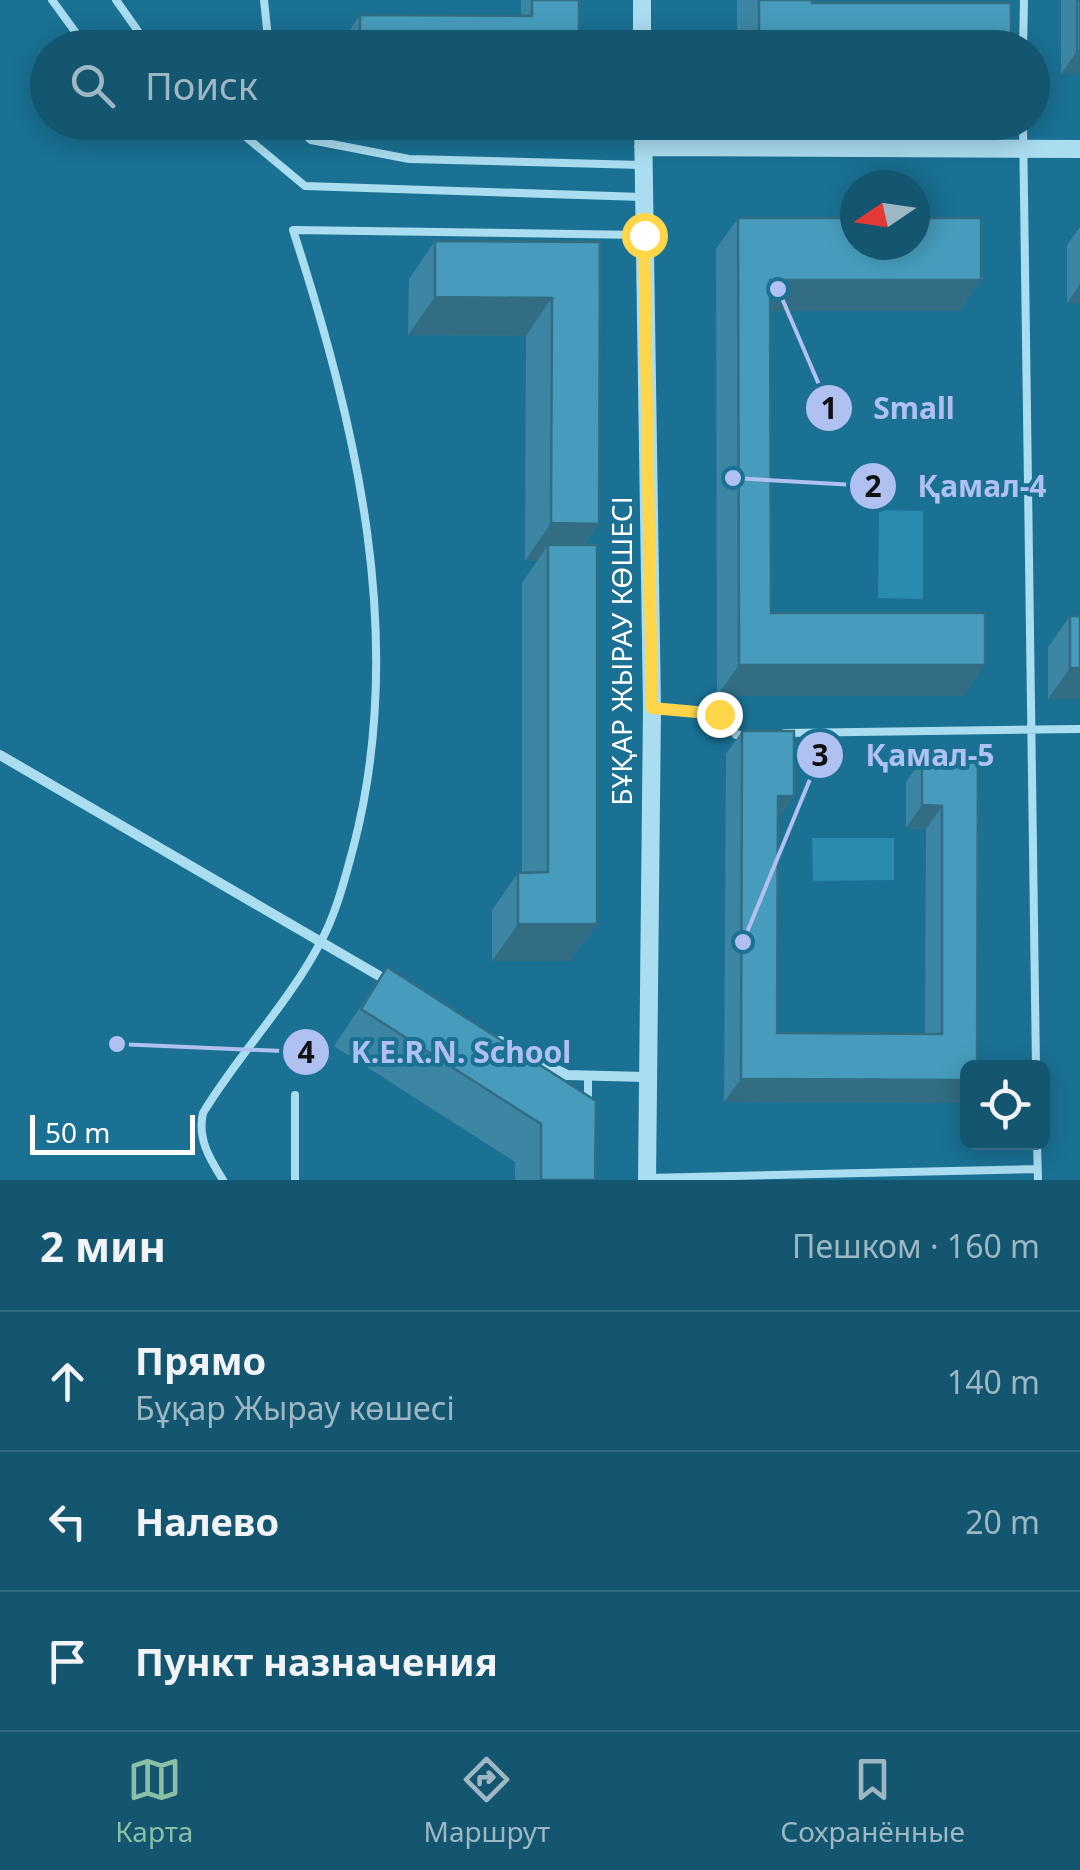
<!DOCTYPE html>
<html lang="ru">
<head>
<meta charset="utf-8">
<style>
	body { margin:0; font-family:"Noto Sans",sans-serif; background:#215e77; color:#f1f3f6 }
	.controls { position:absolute; right:30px; bottom:30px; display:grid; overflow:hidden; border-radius:15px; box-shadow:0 5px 25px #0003 }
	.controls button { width:90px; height:90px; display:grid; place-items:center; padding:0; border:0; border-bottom:2px solid #336b82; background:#14556f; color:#f1f3f6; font:50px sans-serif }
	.compass { position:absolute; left:840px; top:170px; width:90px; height:90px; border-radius:50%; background:#14556f; box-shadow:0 5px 25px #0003; rotate:257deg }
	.scale { position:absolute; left:30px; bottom:25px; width:165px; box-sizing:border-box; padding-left:10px; border:5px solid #fff; border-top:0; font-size:28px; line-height:35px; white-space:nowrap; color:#fff; -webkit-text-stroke:8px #1a7194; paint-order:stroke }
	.stop { position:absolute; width:30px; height:30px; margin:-22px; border:8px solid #ffd54a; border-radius:50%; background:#fff }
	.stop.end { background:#ffd54a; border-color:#fff; box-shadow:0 2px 10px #0008 }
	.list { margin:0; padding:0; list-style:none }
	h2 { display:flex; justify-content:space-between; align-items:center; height:130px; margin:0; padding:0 40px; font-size:42px }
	h2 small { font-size:32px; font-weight:400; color:#9db7c3 }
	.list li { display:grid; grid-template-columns:65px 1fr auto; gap:30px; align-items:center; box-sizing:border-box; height:140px; padding:0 40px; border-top:2px solid #336b82 }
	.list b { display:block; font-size:38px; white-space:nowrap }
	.list p { margin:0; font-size:32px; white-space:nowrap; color:#9db7c3 }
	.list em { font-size:32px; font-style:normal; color:#9db7c3 }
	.icon { flex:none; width:55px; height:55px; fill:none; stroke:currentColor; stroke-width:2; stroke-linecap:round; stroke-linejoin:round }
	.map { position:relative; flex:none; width:1080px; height:1180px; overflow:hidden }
	.search { position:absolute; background:#14556f; box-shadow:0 5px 25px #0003; left:30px; right:30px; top:30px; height:110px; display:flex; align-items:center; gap:25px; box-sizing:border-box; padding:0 35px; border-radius:55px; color:#9db7c3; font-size:38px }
	.sheet { height:550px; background:#14556f }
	nav { display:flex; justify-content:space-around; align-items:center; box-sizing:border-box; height:140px; border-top:2px solid #336b82; background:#14556f; font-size:28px; color:#9db7c3 }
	nav a { display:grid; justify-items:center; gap:5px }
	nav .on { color:#8abfa5 }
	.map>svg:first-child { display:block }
</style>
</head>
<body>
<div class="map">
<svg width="1080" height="1180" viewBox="0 0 1080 1180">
	<rect width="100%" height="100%" fill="#1a7194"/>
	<path fill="#2a8bb0" d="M879 510 923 511V599L878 598Z
		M812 838H894V880L813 881Z"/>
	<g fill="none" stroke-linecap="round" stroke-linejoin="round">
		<path stroke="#abddf0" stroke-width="8" d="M52 0 87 48
			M116 0 150 48
			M264 0 269 48
			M1023 48 1024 0
			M228 122 305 186 642 197
			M292 122 311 140 409 159 642 165
			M1023 122 1036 1068
			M655 708 719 714 736 735 746 734
			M785 733 1080 729
			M588 1079V1106
			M1037 1142 1038 1180
			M647 1178 1037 1169
			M223 1180C210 1159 197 1139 203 1113 238 1055 287 1005 319 945 336 915 345 878 354 845 407 639 357 428 293 230L643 235
			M295 1180V1095"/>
		<path stroke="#abddf0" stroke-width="10" d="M0 755 388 981
			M500 1041 567 1075 645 1077"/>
		<path stroke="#abddf0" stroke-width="18" d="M642 0V48
			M643 122 652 708 647 1180
			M643 147 1080 149"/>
	</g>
	<path fill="#3d86a3" d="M521 0H579V48H349V31L360 15 521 16Z
		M737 0H812V3L1011 48H737Z
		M1061 0H1080V74H1061Z
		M738 218 981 280 959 311H770L771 613 964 696H717L716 249Z
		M1080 227V303H1067V245Z
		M435 241 600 242 599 524 584 545 597 924 570 961H492V910L518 873H522V583L537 561H525L526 336 408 335 409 279Z
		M1070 616 1080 699H1048V647Z
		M742 731 778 819 777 1033 925 1034 926 829 906 828V782L922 759H978L968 1093 961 1103 724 1102 726 754Z
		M387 967 595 1180H515V1162L334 1046Z"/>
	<path fill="#326d84" d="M1077 51H1080V74H1061Z
		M770 280H981L959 311H748Z
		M1080 284V303H1067Z
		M435 297 552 298 526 336 408 335Z
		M551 523 599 524 573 561 548 545 537 561H525Z
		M739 665H985L964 696H717Z
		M1070 668H1080V699H1048Z
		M778 796H794L778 819Z
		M922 805 942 806 926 829 906 828Z
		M518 924H597L570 961H492Z
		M741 1079 968 1080V1093L961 1103 724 1102Z"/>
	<path fill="#479cbd" stroke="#326d84" stroke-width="2.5" d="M532 0H579V48H360V15L532 16Z
		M759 0H812V3H1011V48H759Z
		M1077 0H1080V51H1077Z
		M738 218H855V245H915V218H981V280H770L771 613H985V665H739Z
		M435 241 600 242 599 524 551 523 552 298 435 297Z
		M548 545H597V924H518V873L548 872Z
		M1070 616H1080V668H1070Z
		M742 731H794V796H778L777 1033 942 1034V806L922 805V759H978L977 1068H968V1080L741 1079Z
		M387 967 596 1101 595 1180H541V1124L361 1009Z"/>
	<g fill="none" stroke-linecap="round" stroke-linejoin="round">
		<path stroke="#ffd54a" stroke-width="12" d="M644 235 652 708 719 714"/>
	</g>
	<g text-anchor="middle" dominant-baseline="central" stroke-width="8" stroke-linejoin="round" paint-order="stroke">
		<g font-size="28" fill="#fff" stroke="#1a7194">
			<text transform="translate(621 651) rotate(-90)">БҰҚАР ЖЫРАУ КӨШЕСІ</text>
		</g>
	</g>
	<path fill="none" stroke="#b0c1f1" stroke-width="4" d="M778 289L829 408M733 478L873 486M743 942L820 755M117 1044L306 1052"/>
	<g fill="#b0c1f1" stroke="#1a7194" stroke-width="4">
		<circle cx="778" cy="289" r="10"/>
		<circle cx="733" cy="478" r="10"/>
		<circle cx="743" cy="942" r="10"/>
		<circle cx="117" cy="1044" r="10"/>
		<circle cx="829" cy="408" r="25"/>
		<circle cx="873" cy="486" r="25"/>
		<circle cx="820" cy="755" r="25"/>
		<circle cx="306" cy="1052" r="25"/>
	</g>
	<g font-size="30" text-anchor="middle" font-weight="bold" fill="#111">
		<text x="829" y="419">1</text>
		<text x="873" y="497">2</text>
		<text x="820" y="766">3</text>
		<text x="306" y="1063">4</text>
	</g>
	<g font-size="30" text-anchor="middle" font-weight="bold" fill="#b0c1f1" stroke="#1a7194" stroke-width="8" stroke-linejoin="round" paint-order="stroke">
		<text x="914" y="419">Small</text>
		<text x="982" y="497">Қамал-4</text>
		<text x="930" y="766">Қамал-5</text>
		<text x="461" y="1063">K.E.R.N. School</text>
	</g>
</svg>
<div class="controls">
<button><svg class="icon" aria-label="locate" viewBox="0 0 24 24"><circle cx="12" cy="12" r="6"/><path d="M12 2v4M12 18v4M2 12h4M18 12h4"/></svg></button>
</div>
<svg class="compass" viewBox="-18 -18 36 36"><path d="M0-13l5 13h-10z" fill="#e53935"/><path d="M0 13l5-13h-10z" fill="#9db7c3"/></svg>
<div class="scale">50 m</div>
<div class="stop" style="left:644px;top:235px"></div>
<div class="stop end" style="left:719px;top:714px"></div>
<div class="search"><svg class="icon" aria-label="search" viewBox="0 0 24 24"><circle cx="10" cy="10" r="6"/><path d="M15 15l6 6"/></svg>Поиск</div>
</div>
<section class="sheet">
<h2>2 мин<small>Пешком · 160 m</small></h2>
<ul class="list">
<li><svg class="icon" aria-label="ahead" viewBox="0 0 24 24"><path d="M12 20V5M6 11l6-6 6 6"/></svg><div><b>Прямо</b><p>Бұқар Жырау көшесі</p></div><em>140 m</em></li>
<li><svg class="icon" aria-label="left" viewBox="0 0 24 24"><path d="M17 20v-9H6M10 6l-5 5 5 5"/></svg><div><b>Налево</b></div><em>20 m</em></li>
<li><svg class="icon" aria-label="arrive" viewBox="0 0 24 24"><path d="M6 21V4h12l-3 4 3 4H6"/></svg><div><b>Пункт назначения</b></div></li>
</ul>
</section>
<nav>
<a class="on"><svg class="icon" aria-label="map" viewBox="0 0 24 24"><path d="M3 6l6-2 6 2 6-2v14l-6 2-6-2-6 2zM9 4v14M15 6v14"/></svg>Карта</a>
<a><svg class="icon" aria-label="directions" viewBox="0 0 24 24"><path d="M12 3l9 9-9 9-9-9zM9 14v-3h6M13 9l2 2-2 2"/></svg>Маршрут</a>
<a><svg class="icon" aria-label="saved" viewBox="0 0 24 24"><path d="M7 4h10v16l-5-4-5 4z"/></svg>Сохранённые</a>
</nav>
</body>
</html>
